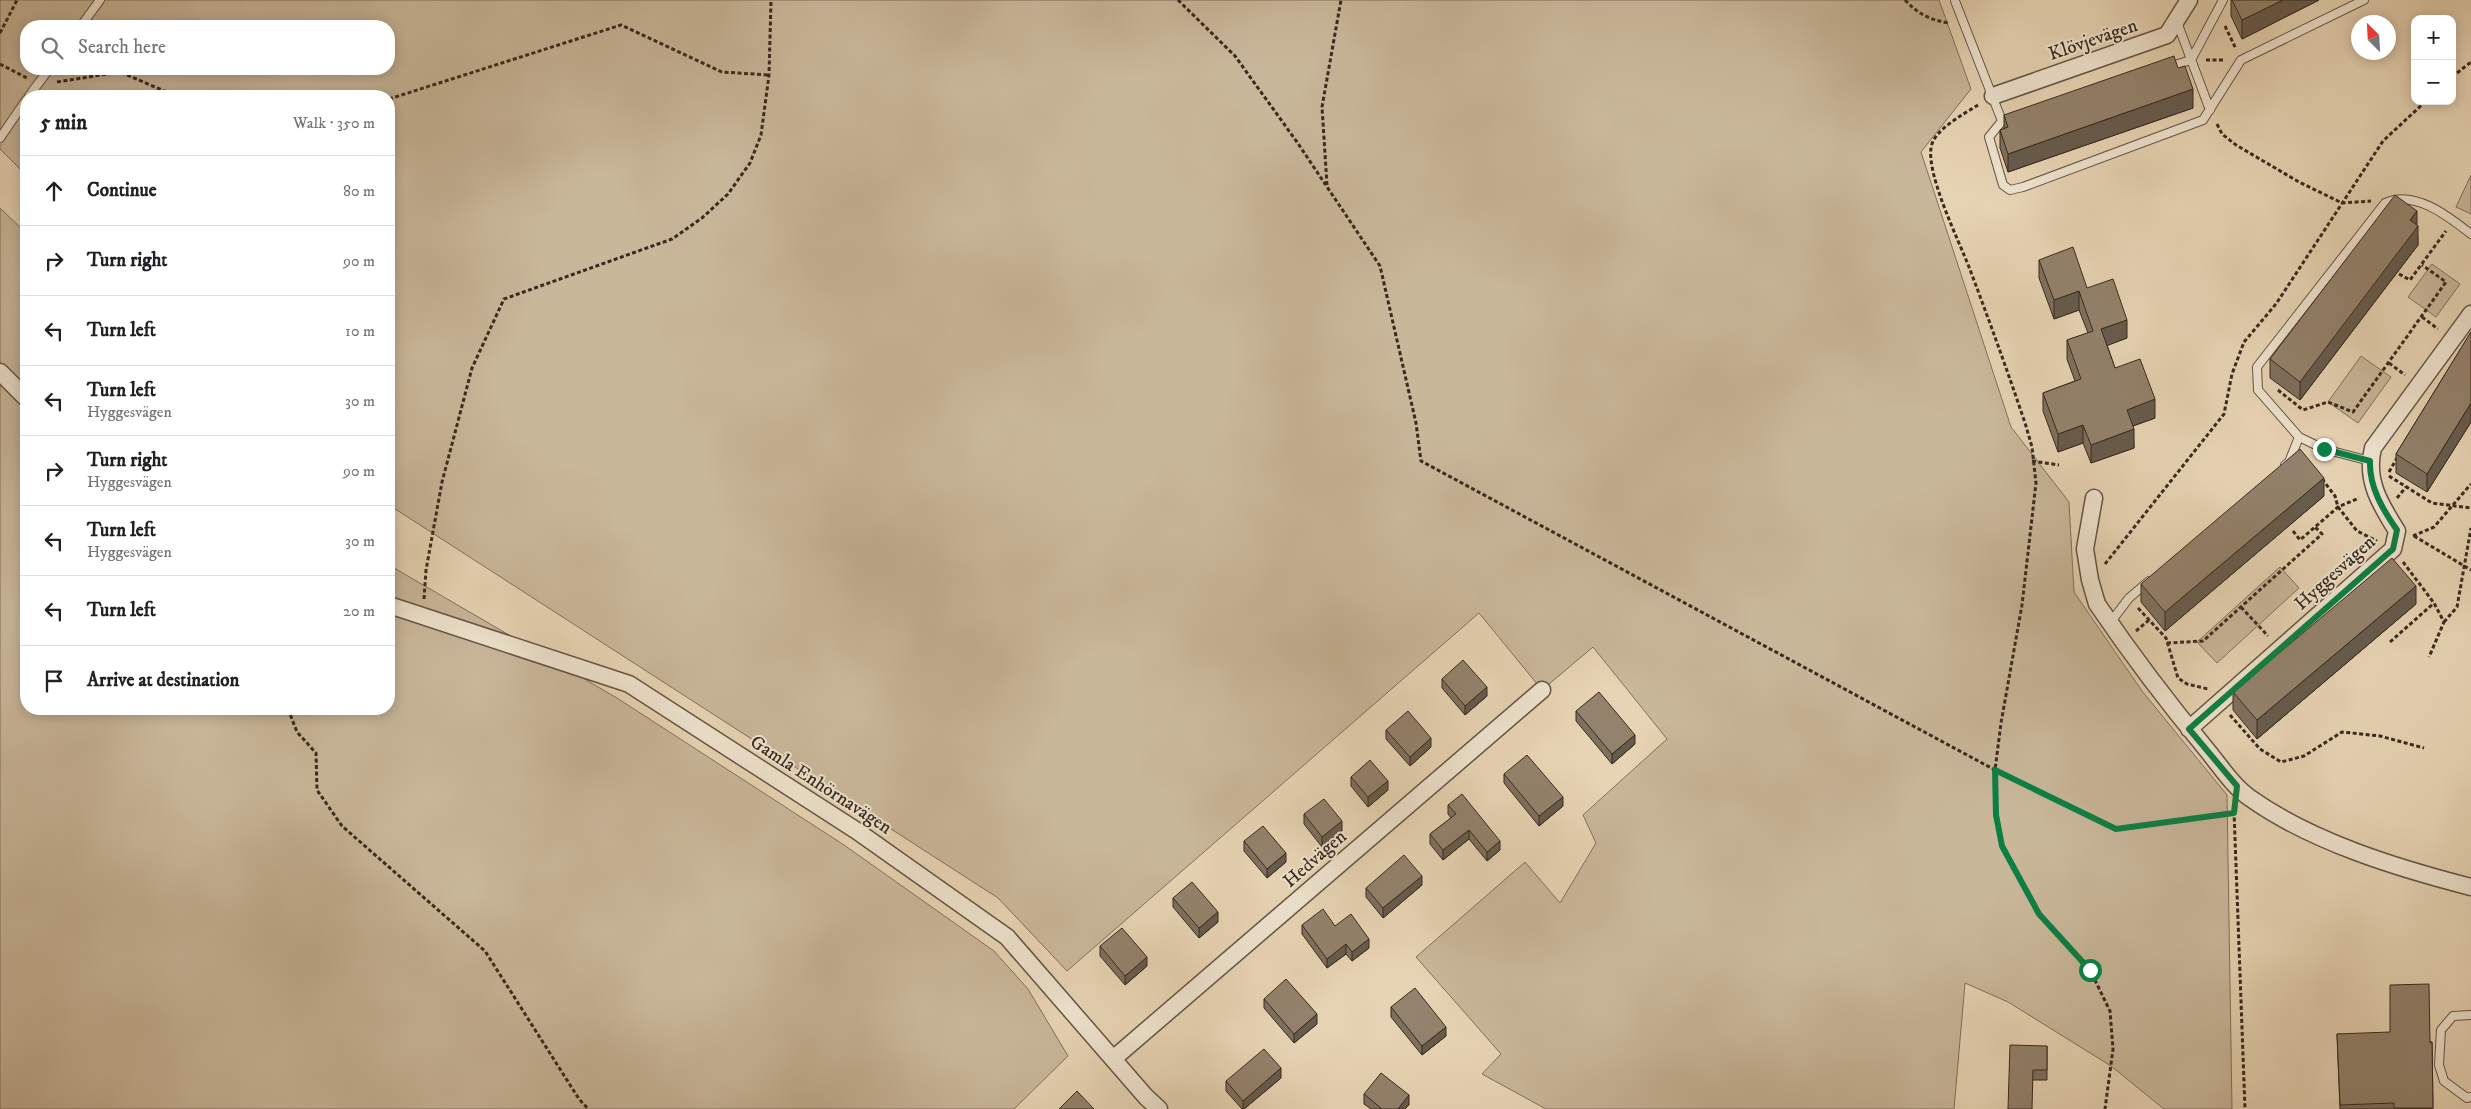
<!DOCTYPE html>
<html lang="en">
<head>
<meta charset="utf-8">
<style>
	body { margin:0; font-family:"IM FELL DW Pica",serif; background:#f6f6f6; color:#202124 }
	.controls { position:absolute; right:15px; top:15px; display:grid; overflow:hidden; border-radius:10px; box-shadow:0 2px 12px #0003 }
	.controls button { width:45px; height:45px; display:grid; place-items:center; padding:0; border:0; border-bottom:1px solid #e0e0e0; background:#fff; color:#202124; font:25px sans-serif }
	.compass { position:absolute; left:2351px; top:15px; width:45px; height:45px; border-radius:50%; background:#fff; box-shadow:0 2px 12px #0003; rotate:336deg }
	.stop { position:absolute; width:15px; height:15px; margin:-11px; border:4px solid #0b8043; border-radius:50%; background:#fff }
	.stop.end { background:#0b8043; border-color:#fff; box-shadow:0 1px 5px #0008 }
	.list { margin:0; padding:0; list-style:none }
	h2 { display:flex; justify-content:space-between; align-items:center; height:65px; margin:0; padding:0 20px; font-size:21px }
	h2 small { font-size:16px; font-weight:400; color:#757577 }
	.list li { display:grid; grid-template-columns:32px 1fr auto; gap:15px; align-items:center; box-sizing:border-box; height:70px; padding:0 20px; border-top:1px solid #e0e0e0 }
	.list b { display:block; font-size:19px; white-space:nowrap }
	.list p { margin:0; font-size:16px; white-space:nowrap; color:#757577 }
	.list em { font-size:16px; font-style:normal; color:#757577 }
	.icon { flex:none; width:28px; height:28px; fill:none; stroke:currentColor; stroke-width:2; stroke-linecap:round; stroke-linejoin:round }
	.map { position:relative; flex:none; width:2471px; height:1109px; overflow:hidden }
	.search { position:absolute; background:#fff; box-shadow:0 2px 12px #0003; left:20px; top:20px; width:375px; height:55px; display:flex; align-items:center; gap:12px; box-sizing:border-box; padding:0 18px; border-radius:20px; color:#757577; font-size:19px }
	.panel { position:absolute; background:#fff; box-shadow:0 2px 12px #0003; left:20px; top:90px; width:375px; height:625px; border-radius:20px }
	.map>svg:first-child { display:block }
</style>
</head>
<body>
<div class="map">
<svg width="2471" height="1109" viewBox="0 0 2471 1109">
	<rect width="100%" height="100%" fill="#e7d4b4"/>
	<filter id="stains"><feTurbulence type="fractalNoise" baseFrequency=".004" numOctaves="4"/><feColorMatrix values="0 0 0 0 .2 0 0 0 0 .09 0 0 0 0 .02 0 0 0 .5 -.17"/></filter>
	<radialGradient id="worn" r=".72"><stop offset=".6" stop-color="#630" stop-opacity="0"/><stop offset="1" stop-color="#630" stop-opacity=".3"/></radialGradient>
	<path fill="#c9b79a" stroke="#80705c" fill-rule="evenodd" d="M0 0H1939L1971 89 1921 152 2011 427 2069 502 2074 592 2142 691 2227 795 2232 1109H2164L2111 1066 2008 1002 1965 983 1954 1109H1546L1482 1074 1501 1054 1416 957 1525 862 1560 903 1596 843 1583 815 1667 739 1593 647 1542 690 1479 613 1067 971 998 898 389 505V96H26V175L0 149ZM26 26H389V69H26Z
		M2471 175V214L2456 207Z
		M0 208 26 233V709H389V565L617 698 844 845 994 951 1028 989 1068 1056 1014 1109H0Z
		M2432 264 2460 284 2436 317 2408 297Z
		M2361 356 2391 377 2358 423 2328 402Z
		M2280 567 2299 588 2217 663 2197 642Z"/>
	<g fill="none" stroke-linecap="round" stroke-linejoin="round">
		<g stroke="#635444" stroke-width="10">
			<path id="service" d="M1955 1 2002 121
				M2177 22 2210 110
				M81 26 100 0
				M2168 67 2191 60 2223 0
				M29 96 49 69
				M2012 118 2002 121 1989 137 2003 185 2010 190 2023 187 2203 120 2241 60 2364 0
				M0 138 26 100
				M2299 437 2324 449 2370 461
				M2285 465 2289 462 2299 437 2258 390 2257 367 2385 203C2414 189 2448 216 2471 234
				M2110 623 2129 598 2149 581
				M2471 1015 2453 1016 2441 1030 2439 1065 2444 1081 2467 1098 2471 1097"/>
		</g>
		<g stroke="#635444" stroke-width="19">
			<path id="minor" d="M1993 96 2167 35 2189 0
				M0 372 26 398
				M2094 498 2085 549 2090 580 2097 604C2131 654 2168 703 2207 750 2220 766 2233 786 2250 798 2312 842 2397 868 2471 887
				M389 605 629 684 857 831 1007 937 1146 1097 1159 1109
				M2189 729 2393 549 2397 531C2380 504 2365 480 2373 448L2471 314
				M1113 1059 1542 690"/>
		</g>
		<path stroke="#372a1e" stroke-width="3" stroke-dasharray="4 2.5" stroke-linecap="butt" d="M1178 0 1235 56 1297 142 1380 266 1416 423 1421 461 1995 770 2116 829 2234 813
			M1905 0C1918 14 1930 20 1949 23
			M2225 26 2236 49
			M0 33 17 0
			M2206 60H2225
			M0 64 27 78
			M2452 77 2471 62
			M57 82 120 72 176 96
			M389 99 621 25 722 72 769 75
			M1978 105C1964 114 1933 130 1931 148 1927 176 1958 239 1969 267 1989 320 2008 372 2026 426L2032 447 2036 483 2022 605 2001 723 1995 770 1996 815 2002 846 2039 914 2090 970 2110 1011 2113 1049 2105 1109
			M2217 124 2222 134 2236 145 2299 182 2342 203 2371 201
			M1327 185 1322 107 1341 0
			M2399 274 2410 280 2446 231
			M2422 317 2438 329
			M2389 363 2405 375
			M2278 390 2303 410 2328 402 2353 412 2446 282 2422 265
			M2032 461 2059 465
			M2389 472 2397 458
			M2389 476 2432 503 2471 508
			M2322 479 2335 496 2338 507 2357 531 2377 541
			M2397 498 2406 487
			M2293 531 2300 540 2338 507 2359 498
			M2413 536 2434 527 2471 484
			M2414 536 2471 570
			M2403 562 2434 603 2444 622 2429 657
			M2105 564 2224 414 2232 374 2244 342 2276 304 2383 141 2426 101
			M424 599 426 570 442 482 472 368 504 299 672 239 702 218 728 194 750 163 761 135 769 75 771 0
			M2241 607 2268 636
			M2138 608 2166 638 2178 678 2187 684 2208 689
			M2444 622 2457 607 2471 528
			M2136 631 2149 620
			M2390 642 2434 603
			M2167 643 2203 641 2322 534 2315 527
			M288 709 297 732 316 753 317 790 342 826 485 951 579 1099 588 1109
			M2230 715 2260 749 2281 762 2304 756 2342 732 2380 736 2424 748
			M2234 811 2245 1109"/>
		<use href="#service" stroke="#efe3ce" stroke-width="8"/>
		<use href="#minor" stroke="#efe3ce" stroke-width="16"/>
	</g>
	<path fill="#7e705d" stroke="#372a1e" d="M2231 0H2319L2242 39 2231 16Z
		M2193 108 2008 172 2000 148V130L2004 129V115Z
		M2417 225 2418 245 2300 400 2270 378V359Z
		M2039 260 2087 288 2127 338 2107 345 2115 368 2155 418 2133 426 2134 448 2091 463 2083 443 2058 452 2043 411V393L2075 381 2067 359V340L2088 333 2079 310 2054 319 2039 278Z
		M2471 332V422L2427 492 2396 473V454Z
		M2324 496 2165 631 2141 602V584Z
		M2416 604 2257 739 2233 710V692Z
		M1442 679 1487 696 1465 715 1442 688Z
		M1576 711 1635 744 1612 764 1576 721Z
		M1386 730 1431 747 1410 766 1386 739Z
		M1504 774 1563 806 1539 826 1504 783Z
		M1351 777 1388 790 1368 807 1351 786Z
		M1448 805 1500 850 1487 861 1469 839 1443 860 1430 844V834L1451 818 1448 814Z
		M1304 814 1342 831 1322 847 1304 824Z
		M1244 841 1286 862 1267 878 1244 851Z
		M1422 885 1383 918 1366 897V888Z
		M1173 898 1218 922 1199 938 1173 907Z
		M1302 925 1335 926 1369 948 1352 961 1346 954 1327 968 1302 934Z
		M1100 946 1147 966 1125 985 1100 956Z
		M1264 999 1317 1024 1294 1043 1264 1008Z
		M1391 1007 1446 1036 1422 1055 1391 1017Z
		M2337 1034 2432 1042 2433 1109H2340Z
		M2047 1046V1080H2033L2008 1109Z
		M1281 1078 1244 1109H1242L1226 1091V1081Z
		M1364 1094 1409 1105 1405 1109H1371L1364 1104Z"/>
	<path fill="#675b4c" stroke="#372a1e" d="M2283 0H2319L2242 39V20Z
		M2193 89V108L2008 172V154Z
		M2417 211V228L2418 226V245L2300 400V382Z
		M2079 291V310L2054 319V300Z
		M2127 320V338L2101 348V329Z
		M2155 399V418L2127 428V410Z
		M2471 403V422L2427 492V474Z
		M2083 425V443L2058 452V434Z
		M2134 429V448L2091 463V445Z
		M2324 478V496L2165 631V612Z
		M2416 586V604L2257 739V720Z
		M1487 687V696L1465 715V706Z
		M1635 735V744L1612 764V754Z
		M1431 738V747L1410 766V757Z
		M1388 781V790L1368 807V797Z
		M1563 797V806L1539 826V816Z
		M1342 821V831L1322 847V837Z
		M1469 830V839L1443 860V850Z
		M1500 841V850L1487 861V852Z
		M1286 853V862L1267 878V869Z
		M1422 876V885L1383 918V908Z
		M1218 912V922L1199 938V928Z
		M1369 939V948L1352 961V952Z
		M1346 944V954L1327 968V959Z
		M1147 957V966L1125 985V976Z
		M1317 1014V1024L1294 1043V1034Z
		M1446 1027V1036L1422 1055V1046Z
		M1281 1068V1078L1244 1109H1243V1101Z
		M1409 1095V1105L1405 1109H1398Z"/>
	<path fill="#93826c" stroke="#372a1e" d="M2232 0H2283L2242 20Z
		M2174 56 2178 68 2185 66 2193 89 2008 154 2000 130 2008 127 2004 115Z
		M2395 195 2417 211 2410 220 2418 226 2300 382 2270 359Z
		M2073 247 2087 288 2113 279 2127 320 2101 329 2115 368 2140 359 2155 399 2127 410 2134 429 2091 445 2083 425 2058 434 2043 393 2081 379 2067 340 2093 331 2079 291 2054 300 2039 260Z
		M2471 332V403L2427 474 2396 454Z
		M2300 449 2324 478 2165 612 2141 584Z
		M2392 558 2416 586 2257 720 2233 692Z
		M1463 660 1487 687 1465 706 1442 679Z
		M1599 692 1635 735 1612 754 1576 711Z
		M1408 711 1431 738 1410 757 1386 730Z
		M1527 755 1563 797 1539 816 1504 774Z
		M1370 760 1388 781 1368 797 1351 777Z
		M1462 794 1500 841 1487 852 1469 830 1443 850 1430 834 1456 814 1448 805Z
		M1324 799 1342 821 1322 837 1304 814Z
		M1263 826 1286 853 1267 869 1244 841Z
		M1404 855 1422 876 1383 908 1366 888Z
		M1192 882 1218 912 1199 928 1173 898Z
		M1323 909 1335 926 1351 914 1369 939 1352 952 1346 944 1327 959 1302 925Z
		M1122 928 1147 957 1125 976 1100 946Z
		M1286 979 1317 1014 1294 1034 1264 999Z
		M2429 984 2430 1043 2432 1042 2433 1108H2394V1103L2340 1105 2337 1034 2390 1032V985Z
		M1415 988 1446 1027 1422 1046 1391 1007Z
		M2010 1045 2047 1046V1070H2033L2032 1109H2008Z
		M1264 1049 1281 1068 1243 1101 1226 1081Z
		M1381 1073 1409 1095 1398 1109H1382L1364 1094Z
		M1077 1091 1094 1109H1059Z"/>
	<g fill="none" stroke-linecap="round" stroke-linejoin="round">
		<path stroke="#0b8043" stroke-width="6" d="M2090 970 2039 914 2002 846 1996 815 1995 770 2116 829 2234 813 2237 786 2189 729 2393 549 2397 530C2383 510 2369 487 2370 461L2324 449"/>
	</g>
	<g text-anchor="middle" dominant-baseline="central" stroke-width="4" stroke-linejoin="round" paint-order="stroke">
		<g font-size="19" fill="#372a1e" stroke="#efe3ce">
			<text transform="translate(2093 40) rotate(-19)">Klövjevägen</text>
			<text transform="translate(2335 573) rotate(-42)">Hyggesvägen</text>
			<text transform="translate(821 785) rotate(33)">Gamla Enhörnavägen</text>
			<text transform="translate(1315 859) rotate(-41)">Hedvägen</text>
		</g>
	</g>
	<rect width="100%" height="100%" filter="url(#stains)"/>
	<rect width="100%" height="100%" fill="url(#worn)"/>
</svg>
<div class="controls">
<button>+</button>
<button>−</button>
</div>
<svg class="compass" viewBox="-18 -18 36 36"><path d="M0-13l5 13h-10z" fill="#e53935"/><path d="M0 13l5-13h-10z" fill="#757577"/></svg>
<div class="stop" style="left:2090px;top:970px"></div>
<div class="stop end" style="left:2324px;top:449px"></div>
<div class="search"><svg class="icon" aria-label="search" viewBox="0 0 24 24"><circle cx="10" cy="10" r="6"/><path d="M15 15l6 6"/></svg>Search here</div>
<section class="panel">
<h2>5 min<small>Walk · 350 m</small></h2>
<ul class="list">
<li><svg class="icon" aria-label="ahead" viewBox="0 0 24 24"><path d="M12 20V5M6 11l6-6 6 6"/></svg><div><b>Continue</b></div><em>80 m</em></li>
<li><svg class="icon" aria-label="right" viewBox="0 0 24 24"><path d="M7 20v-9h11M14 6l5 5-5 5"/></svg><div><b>Turn right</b></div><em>90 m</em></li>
<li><svg class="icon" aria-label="left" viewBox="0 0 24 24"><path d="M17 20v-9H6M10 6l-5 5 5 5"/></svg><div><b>Turn left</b></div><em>10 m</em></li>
<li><svg class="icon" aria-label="left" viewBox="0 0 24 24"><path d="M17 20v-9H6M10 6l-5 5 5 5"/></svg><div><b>Turn left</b><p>Hyggesvägen</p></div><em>30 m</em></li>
<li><svg class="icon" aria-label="right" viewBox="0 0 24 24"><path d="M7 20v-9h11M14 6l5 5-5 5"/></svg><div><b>Turn right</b><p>Hyggesvägen</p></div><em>90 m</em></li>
<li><svg class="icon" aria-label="left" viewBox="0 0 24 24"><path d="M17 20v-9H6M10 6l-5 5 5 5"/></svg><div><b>Turn left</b><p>Hyggesvägen</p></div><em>30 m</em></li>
<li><svg class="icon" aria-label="left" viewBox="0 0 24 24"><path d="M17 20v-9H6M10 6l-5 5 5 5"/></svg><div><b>Turn left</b></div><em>20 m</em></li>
<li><svg class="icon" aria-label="arrive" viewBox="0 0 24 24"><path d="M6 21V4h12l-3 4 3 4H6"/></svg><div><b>Arrive at destination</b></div></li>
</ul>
</section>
</div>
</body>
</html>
